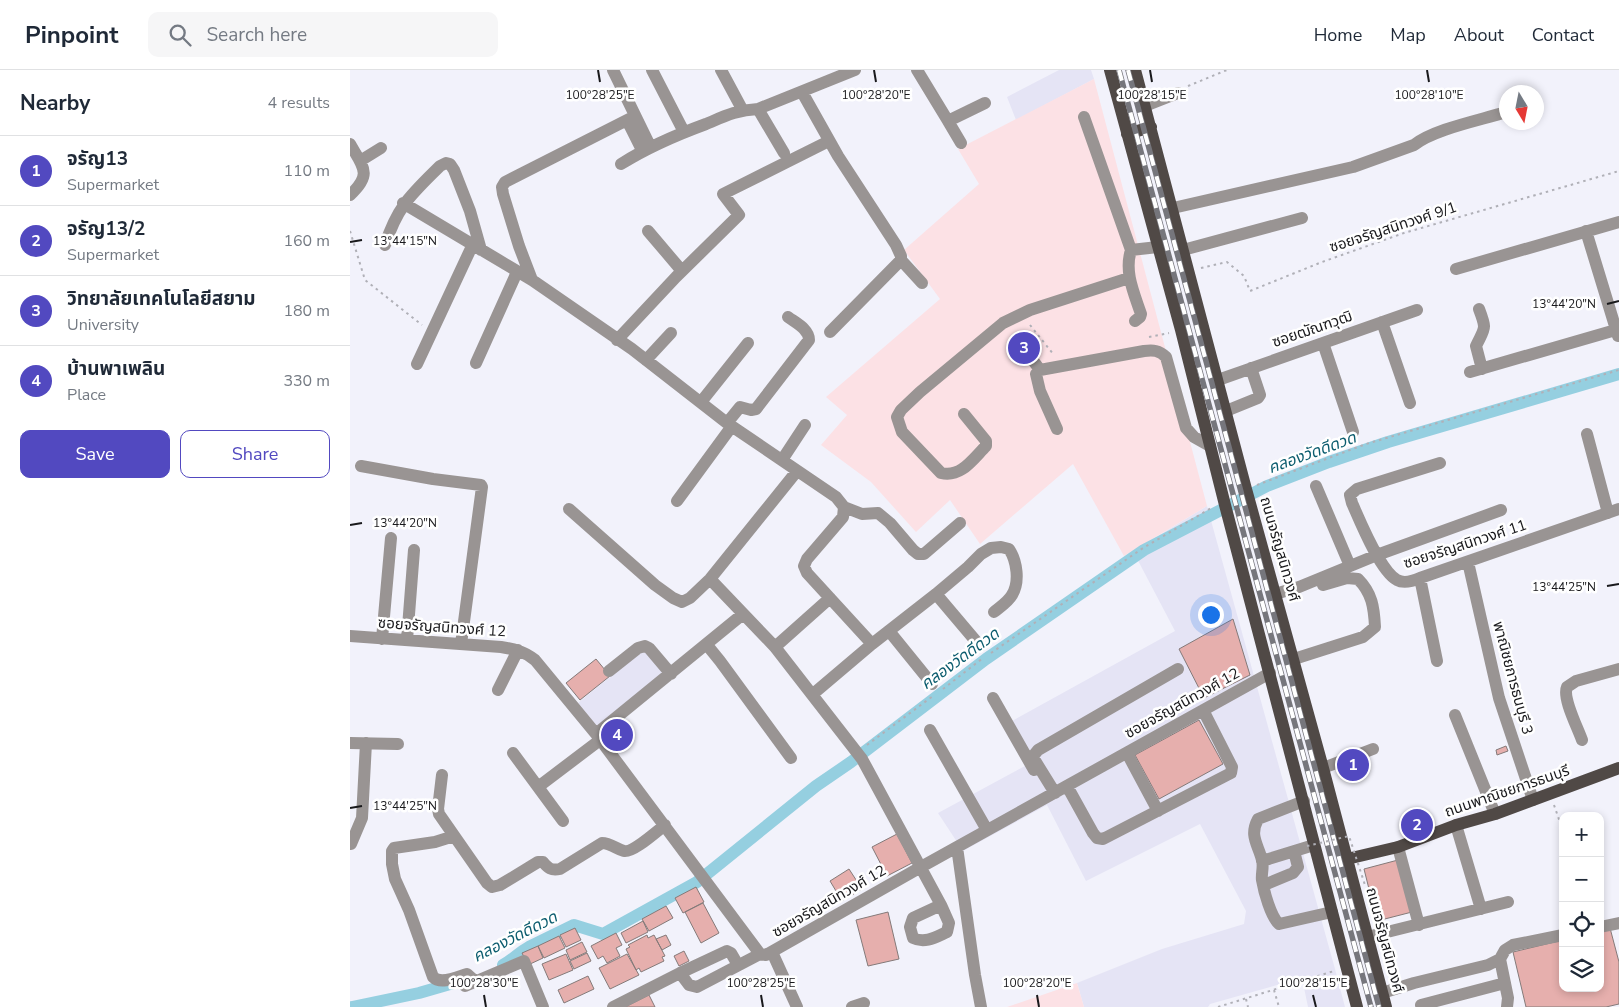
<!DOCTYPE html>
<html lang="en">
<head>
<meta charset="utf-8">
<style>
	body { margin:0; font-family:"Nunito Sans","Noto Sans Thai",sans-serif; background:#f6f6f7; color:#1f2937 }
	.controls { position:absolute; right:15px; bottom:15px; display:grid; overflow:hidden; border-radius:10px; box-shadow:0 2px 8px #0003 }
	.controls button { width:45px; height:45px; display:grid; place-items:center; padding:0; border:0; border-bottom:1px solid #e0e1e3; background:#fff; color:#1f2937; font:25px sans-serif }
	.compass { position:absolute; left:1149px; top:15px; width:45px; height:45px; border-radius:50%; background:#fff; box-shadow:0 2px 8px #0003; rotate:170deg }
	.you { position:absolute; left:860px; top:544px; width:18px; height:18px; margin:-12px; border:4px solid #fff; border-radius:50%; background:#1a73e8; box-shadow:0 0 0 8px #1a73e833 }
	.badge { display:grid; place-items:center; width:32px; height:32px; border-radius:50%; background:#5249c0; color:#fff; font-size:16px; font-weight:700 }
	.pin { position:absolute; translate:-50% -50%; border:2px solid #fff; box-shadow:0 1px 5px #0006 }
	.list { margin:0; padding:0; list-style:none }
	h2 { display:flex; justify-content:space-between; align-items:center; height:65px; margin:0; padding:0 20px; font-size:21px }
	h2 small { font-size:16px; font-weight:400; color:#747a83 }
	.list li { display:grid; grid-template-columns:32px 1fr auto; gap:15px; align-items:center; box-sizing:border-box; height:70px; padding:0 20px; border-top:1px solid #e0e1e3 }
	.list b { display:block; font-size:19px; white-space:nowrap }
	.list p { margin:0; font-size:16px; white-space:nowrap; color:#747a83 }
	.list em { font-size:16px; font-style:normal; color:#747a83 }
	.actions { display:flex; gap:10px; padding:15px 20px }
	.actions a { flex:1; padding:11px 0; border:1px solid #5249c0; border-radius:10px; text-align:center; font-size:18px; color:#5249c0 }
	.actions .main { background:#5249c0; color:#fff }
	.icon { flex:none; width:28px; height:28px; fill:none; stroke:currentColor; stroke-width:2; stroke-linecap:round; stroke-linejoin:round }
	.map { position:relative; flex:none; width:1269px; height:937px; overflow:hidden }
	header { display:flex; align-items:center; gap:30px; box-sizing:border-box; height:70px; padding:0 25px; background:#fff; border-bottom:1px solid #e0e1e3 }
	header strong { font-size:24px }
	nav { display:flex; gap:28px; margin-inline-start:auto; font-size:18px }
	.search { width:350px; height:45px; background:#f6f6f7; display:flex; align-items:center; gap:12px; box-sizing:border-box; padding:0 18px; border-radius:10px; color:#747a83; font-size:19px }
	main { display:flex }
	aside { flex:1; background:#fff }
	.map>svg:first-child { display:block }
</style>
</head>
<body>
<header>
<strong>Pinpoint</strong>
<div class="search"><svg class="icon" aria-label="search" viewBox="0 0 24 24"><circle cx="10" cy="10" r="6"/><path d="M15 15l6 6"/></svg>Search here</div>
<nav><a>Home</a><a>Map</a><a>About</a><a>Contact</a></nav>
</header>
<main>
<aside>
<h2>Nearby<small>4 results</small></h2>
<ul class="list">
<li><span class="badge">1</span><div><b>จรัญ13</b><p>Supermarket</p></div><em>110 m</em></li>
<li><span class="badge">2</span><div><b>จรัญ13/2</b><p>Supermarket</p></div><em>160 m</em></li>
<li><span class="badge">3</span><div><b>วิทยาลัยเทคโนโลยีสยาม</b><p>University</p></div><em>180 m</em></li>
<li><span class="badge">4</span><div><b>บ้านพาเพลิน</b><p>Place</p></div><em>330 m</em></li>
</ul>
<div class="actions"><a class="main">Save</a><a>Share</a></div>
</aside>
<div class="map">
<svg width="1269" height="937" viewBox="0 0 1269 937">
	<rect width="100%" height="100%" fill="#f2f2fb"/>
	<path fill="#e5e4f5" d="M709 0H741L744 9 666 50 657 27Z
		M857 436 985 899 995 937H958L952 908 860 934 858 937H734L727 913 812 879 894 854 896 841 850 754 736 811 697 735 613 781 588 743 675 696 653 656 825 561 783 481Z
		M296 577 315 601 247 656 228 633Z"/>
	<path fill="#fce1e5" d="M744 9 857 436 774 486 723 394 630 474 600 430 566 462 521 412 471 375 497 345 476 327 590 229 554 180 629 114 608 79Z
		M727 913 734 937H657Z"/>
	<g fill="none" stroke-linecap="round" stroke-linejoin="round">
		<path stroke="#95cfe0" stroke-width="12" d="M153 895C163 889 170 882 179 877L224 855 253 864 347 812 466 716 501 692 636 589 794 480 917 416 979 392 1038 372 1269 304
			M2 937 69 923 107 912"/>
	</g>
	<path fill="#e6afad" stroke="#847a79" d="M883 549 900 605 854 628 829 579Z
		M246 589 260 606 230 630 216 613Z
		M269 649 282 668 265 681 251 662Z
		M849 650 873 694 809 729 785 685Z
		M1156 676 1158 681 1147 685 1146 680Z
		M547 764 562 793 537 806 522 777Z
		M1048 790 1062 842 1027 851 1014 799Z
		M499 799 512 819 492 831 480 811Z
		M346 817 354 832 333 843 325 828Z
		M353 833 369 863 351 873 335 842Z
		M316 836 323 848 299 861 292 849Z
		M538 842 549 889 518 896 506 850Z
		M293 851 298 862 276 873 271 863Z
		M225 858 231 870 216 877 210 865Z
		M1260 858 1269 892V934L1256 937H1176L1163 882 1213 870V918H1250V861Z
		M266 863 272 875 266 878 270 886 257 893 253 886 248 889 241 876Z
		M297 865 298 868 304 865 315 886 312 887 314 891 291 902 289 898 286 900 276 879 280 877 278 875Z
		M316 865 321 875 312 880 306 869Z
		M209 866 215 878 194 888 188 876Z
		M232 872 237 882 220 890 216 880Z
		M188 876 193 888 178 895 172 883Z
		M334 881 339 891 329 896 324 886Z
		M237 883 241 891 224 899 220 891Z
		M216 884 223 900 199 910 192 894Z
		M277 884 289 905 260 919 249 898Z
		M238 906 244 919 214 933 208 920Z
		M299 925 305 937H275Z"/>
	<g fill="none" stroke-linecap="round" stroke-linejoin="round">
		<path stroke="#b0b0b7" stroke-width="2" stroke-dasharray="2.5 4" stroke-linecap="butt" d="M838 16 877 0
			M0 161 15 210 72 255
			M851 198 877 192 894 206 900 221 972 192 1054 163 1269 101
			M680 255 704 285
			M799 267 819 263
			M907 415 1016 374 1269 300
			M641 583 793 478 863 437
			M593 619 633 588
			M517 675 583 626
			M1204 735 1213 761
			M924 920 929 937
			M896 929 898 937
			M868 937 984 901"/>
		<path stroke="#999493" stroke-width="12" d="M263 0 300 76
			M302 0 334 62
			M371 0 392 39
			M567 0 598 51 635 33
			M452 22 488 86 546 175 551 186V190L480 262
			M795 36 828 23
			M408 39 434 83
			M734 47 781 180C774 202 784 223 791 244L790 247 785 251
			M598 51 611 73
			M280 56 292 80
			M0 74C13 97 23 104 0 125
			M10 91 31 78
			M271 94C298 77 326 65 356 54 375 46 387 40 408 39L505 0
			M53 133 182 210 282 279 377 353 486 427 494 437 493 447 457 489 454 496 457 503 522 574
			M823 138 1003 97 1064 75C1084 59 1131 50 1156 42
			M298 161 332 201
			M1236 161 1268 266
			M35 175C48 135 62 124 90 96L96 93 100 94 104 100 120 141 131 180
			M781 180 808 177
			M833 180 952 148
			M551 190 572 213
			M1106 199 1269 152
			M182 210 169 176 153 124 152 117 155 112 285 46
			M1129 239C1137 260 1135 257 1126 276L1132 299
			M1032 252 1060 333
			M267 270 326 207 389 145 373 124 479 71
			M973 273 1003 362
			M679 285 690 300 794 281C803 280 809 280 816 287L836 358 844 367 860 376
			M296 290 321 263
			M126 293 167 202
			M67 294 123 174
			M690 300 686 304 690 321 707 359
			M1120 302 1269 259
			M868 310 1067 240
			M351 332 398 273
			M876 341 908 328 910 325 901 298
			M614 344 636 371V376C623 389 611 408 591 403L552 362 547 347 551 340 570 322 653 253 680 240 779 208
			M377 353 390 337 401 340 406 339 459 270C459 259 446 253 438 247
			M1237 364 1258 443
			M432 390 455 355
			M1090 393 1007 419 1000 425 1002 433C1010 451 1030 501 1047 510 1054 514 1063 511 1070 508L1269 439
			M11 396 83 409 131 415 132 417 111 574
			M966 416 1000 496
			M327 431 382 356
			M494 437 512 444 528 443 540 453 563 480 568 484H574L610 453
			M219 439 305 515 323 528 332 532 340 528 360 509 447 401
			M1118 492 1149 628 1183 730
			M1070 508 1087 591
			M360 509 425 577 512 689 591 835 599 853 597 862C586 867 575 874 563 868L560 857 563 848 591 835
			M586 524 630 576
			M925 524 949 517 1027 485 1151 440
			M539 561 582 614
			M0 566 151 577C164 579 174 581 185 590L246 664 410 884 416 885 571 797 920 603
			M32 569 41 468
			M57 570 64 480
			M357 575 370 591 441 688
			M425 577 480 528
			M944 589 1013 567 1025 557C1024 537 1022 523 1008 509L997 508 973 515
			M259 601 288 578 295 576 299 578 321 604
			M148 620 168 580
			M463 624 522 574 586 524 618 497 631 484 641 478 651 477 659 479C667 491 670 512 662 525 658 532 650 537 644 542
			M643 628 684 700
			M1105 645 1145 744
			M580 660 637 760
			M246 664 393 544
			M1232 670C1228 658 1212 628 1217 617L1226 611 1269 599
			M0 673 48 674
			M163 683 213 751
			M777 683 808 741
			M973 698 1023 679
			M92 705 88 739 89 744 137 813 142 817 150 815 188 792H193C198 798 201 801 210 799L252 773C260 773 267 779 274 781 283 783 307 761 315 755
			M717 716 743 763 747 768 753 769 881 703 882 697 853 640
			M188 717 250 670
			M705 723 684 689V685L688 680 828 599
			M954 731 908 749C899 766 908 774 912 790 914 797 911 804 912 810 914 822 921 847 929 854L982 842
			M1106 755 1131 839
			M104 766 85 772 44 778 42 781V794L45 809 59 840 83 907C91 915 107 907 117 904L126 912
			M1 774 12 748 16 673
			M607 777 625 905 631 937
			M1048 777 1069 855
			M912 791 964 775
			M914 815 943 803 948 797 944 781
			M1250 857 1269 853
			M1017 867 1158 832
			M422 882 447 937
			M1150 889 1158 928 1157 937
			M330 903 377 881 381 883 388 895
			M115 916 174 891 193 937
			M1032 923 1064 913 1138 895 1150 889 1155 880 1163 875 1213 865
			M1071 935 1155 913
			M263 937 330 903 339 915 347 917 410 884
			M502 937 514 933"/>
		<path stroke="#504946" stroke-width="12" d="M760 0 831 260 875 435 1007 937
			M785 0 896 419 973 698 1036 937
			M777 64 801 57
			M997 789 1048 777 1106 755 1145 744 1269 698"/>
		<g stroke="#76767c" stroke-width="5.5">
			<path id="rail" d="M769 0 1021 937
				M778 0 1029 937"/>
		</g>
		<use href="#rail" stroke="#fff" stroke-width="4" stroke-dasharray="11" stroke-linecap="butt"/>
		<path stroke="#b0b0b7" stroke-width="2" stroke-dasharray="2.5 4" stroke-linecap="butt" d="M957 776 999 766 1015 815"/>
	</g>
	<path fill="none" stroke="#19191c" stroke-width="2" d="M248 0 250 12M524 0 526 12M800 0 802 12M1077 0 1079 12M0 172 12 170M1257 234 1269 231M0 455 12 453M1257 516 1269 514M0 738 12 736M134 925 136 937M411 925 413 937M687 925 689 937M963 925 966 937"/>
	<g text-anchor="middle" dominant-baseline="central" stroke-width="5" stroke-linejoin="round" paint-order="stroke">
		<g font-size="15" fill="#19191c" stroke="#fff">
			<text transform="translate(1043 157) rotate(-18)">ซอยจรัญสนิทวงศ์ 9/1</text>
			<text transform="translate(962 259) rotate(-19)">ซอยฒัณฑวุฒิ</text>
			<text transform="translate(1115 474) rotate(-18)">ซอยจรัญสนิทวงศ์ 11</text>
			<text transform="translate(930 479) rotate(74)">ถนนจรัญสนิทวงศ์</text>
			<text transform="translate(92 557) rotate(4)">ซอยจรัญสนิทวงศ์ 12</text>
			<text transform="translate(1163 608) rotate(75)">พาณิชยการธนบุรี 3</text>
			<text transform="translate(832 633) rotate(-29)">ซอยจรัญสนิทวงศ์ 12</text>
			<text transform="translate(1157 721) rotate(-19)">ถนนพาณิชยการธนบุรี</text>
			<text transform="translate(479 831) rotate(-30)">ซอยจรัญสนิทวงศ์ 12</text>
			<text transform="translate(1035 870) rotate(75)">ถนนจรัญสนิทวงศ์</text>
		</g>
		<g font-size="16" font-style="italic" fill="#0b5c6e" stroke="#fff">
			<text transform="translate(962 383) rotate(-20)">คลองวัดดีดวด</text>
			<text transform="translate(610 589) rotate(-36)">คลองวัดดีดวด</text>
			<text transform="translate(165 867) rotate(-27)">คลองวัดดีดวด</text>
		</g>
	</g>
	<g font-size="12" text-anchor="middle" fill="#19191c" stroke="#fff" stroke-width="5" stroke-linejoin="round" paint-order="stroke">
		<text x="250" y="29">100°28'25"E</text>
		<text x="526" y="29">100°28'20"E</text>
		<text x="802" y="29">100°28'15"E</text>
		<text x="1079" y="29">100°28'10"E</text>
		<text x="55" y="175">13°44'15"N</text>
		<text x="1214" y="238">13°44'20"N</text>
		<text x="55" y="457">13°44'20"N</text>
		<text x="1214" y="521">13°44'25"N</text>
		<text x="55" y="740">13°44'25"N</text>
		<text x="134" y="917">100°28'30"E</text>
		<text x="411" y="917">100°28'25"E</text>
		<text x="687" y="917">100°28'20"E</text>
		<text x="963" y="917">100°28'15"E</text>
	</g>
</svg>
<div class="controls">
<button>+</button>
<button>−</button>
<button><svg class="icon" aria-label="locate" viewBox="0 0 24 24"><circle cx="12" cy="12" r="6"/><path d="M12 2v4M12 18v4M2 12h4M18 12h4"/></svg></button>
<button><svg class="icon" aria-label="layers" viewBox="0 0 24 24"><path d="M12 4l9 5-9 5-9-5zM3 14l9 5 9-5"/></svg></button>
</div>
<svg class="compass" viewBox="-18 -18 36 36"><path d="M0-13l5 13h-10z" fill="#e53935"/><path d="M0 13l5-13h-10z" fill="#747a83"/></svg>
<div class="you"></div>
<div class="pin badge" style="left:1003px;top:695px">1</div>
<div class="pin badge" style="left:1067px;top:755px">2</div>
<div class="pin badge" style="left:674px;top:278px">3</div>
<div class="pin badge" style="left:267px;top:665px">4</div>
</div>
</main>
</body>
</html>
